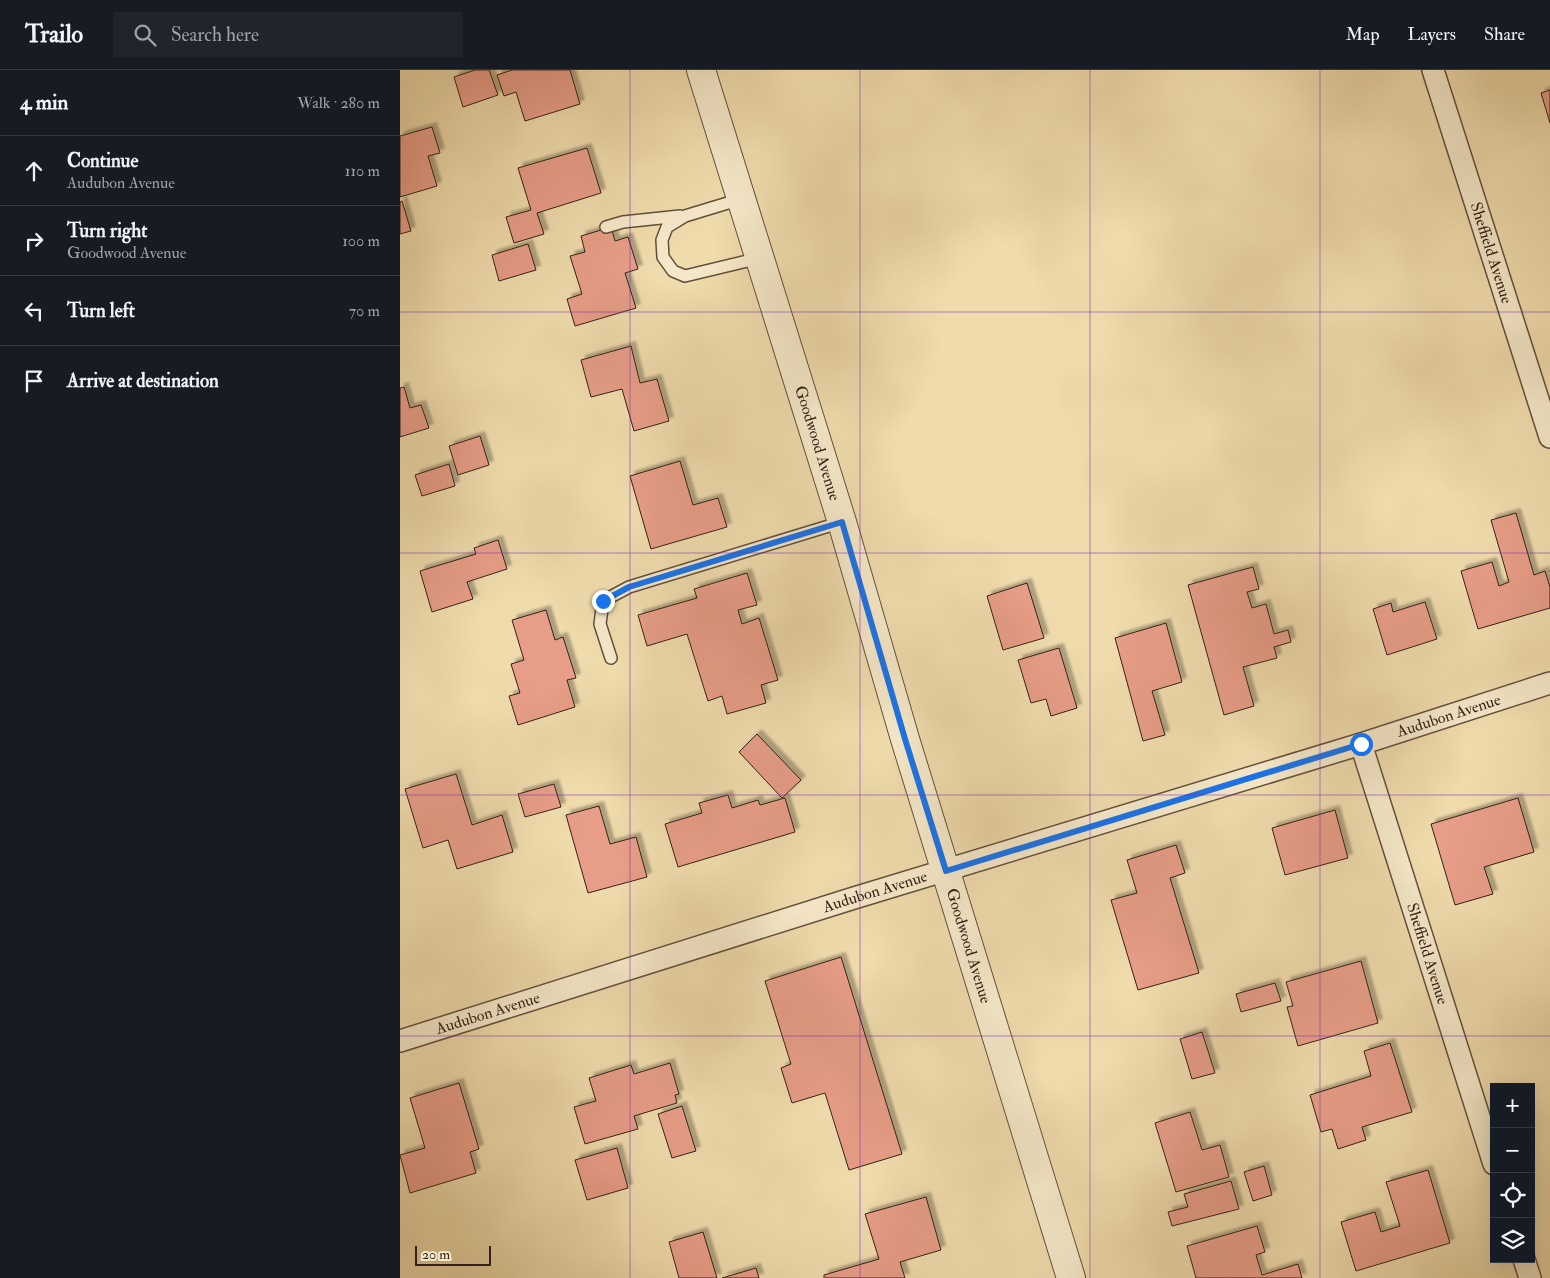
<!DOCTYPE html>
<html lang="en">
<head>
<meta charset="utf-8">
<style>
	body { margin:0; font-family:"IM FELL Double Pica",serif; background:#20242c; color:#f1f3f6 }
	.controls { position:absolute; right:15px; bottom:15px; display:grid; overflow:hidden; border-radius:0px; box-shadow:0 5px 20px #0002 }
	.controls button { width:45px; height:45px; display:grid; place-items:center; padding:0; border:0; border-bottom:1px solid #363941; background:#171b24; color:#f1f3f6; font:25px sans-serif }
	.scale { position:absolute; left:15px; bottom:12px; width:76px; box-sizing:border-box; padding-left:5px; border:2px solid #342117; border-top:0; font-size:14px; line-height:18px; white-space:nowrap; color:#342117; -webkit-text-stroke:4px #f5e8c9; paint-order:stroke }
	.stop { position:absolute; width:15px; height:15px; margin:-11px; border:4px solid #1a73e8; border-radius:50%; background:#fff }
	.stop.end { background:#1a73e8; border-color:#fff; box-shadow:0 1px 5px #0008 }
	.list { margin:0; padding:0; list-style:none }
	h2 { display:flex; justify-content:space-between; align-items:center; height:65px; margin:0; padding:0 20px; font-size:21px }
	h2 small { font-size:16px; font-weight:400; color:#9ea1a6 }
	.list li { display:grid; grid-template-columns:32px 1fr auto; gap:15px; align-items:center; box-sizing:border-box; height:70px; padding:0 20px; border-top:1px solid #363941 }
	.list b { display:block; font-size:19px; white-space:nowrap }
	.list p { margin:0; font-size:16px; white-space:nowrap; color:#9ea1a6 }
	.list em { font-size:16px; font-style:normal; color:#9ea1a6 }
	.icon { flex:none; width:28px; height:28px; fill:none; stroke:currentColor; stroke-width:2; stroke-linecap:round; stroke-linejoin:round }
	.map { position:relative; flex:none; width:1150px; height:1208px; overflow:hidden }
	header { display:flex; align-items:center; gap:30px; box-sizing:border-box; height:70px; padding:0 25px; background:#171b24; border-bottom:1px solid #363941 }
	header strong { font-size:24px }
	nav { display:flex; gap:28px; margin-inline-start:auto; font-size:18px }
	.search { width:350px; height:45px; background:#20242c; display:flex; align-items:center; gap:12px; box-sizing:border-box; padding:0 18px; border-radius:0px; color:#9ea1a6; font-size:19px }
	main { display:flex }
	aside { flex:1; background:#171b24 }
	.map>svg:first-child { display:block }
</style>
</head>
<body>
<header>
<strong>Trailo</strong>
<div class="search"><svg class="icon" aria-label="search" viewBox="0 0 24 24"><circle cx="10" cy="10" r="6"/><path d="M15 15l6 6"/></svg>Search here</div>
<nav><a>Map</a><a>Layers</a><a>Share</a></nav>
</header>
<main>
<aside>
<h2>4 min<small>Walk · 280 m</small></h2>
<ul class="list">
<li><svg class="icon" aria-label="ahead" viewBox="0 0 24 24"><path d="M12 20V5M6 11l6-6 6 6"/></svg><div><b>Continue</b><p>Audubon Avenue</p></div><em>110 m</em></li>
<li><svg class="icon" aria-label="right" viewBox="0 0 24 24"><path d="M7 20v-9h11M14 6l5 5-5 5"/></svg><div><b>Turn right</b><p>Goodwood Avenue</p></div><em>100 m</em></li>
<li><svg class="icon" aria-label="left" viewBox="0 0 24 24"><path d="M17 20v-9H6M10 6l-5 5 5 5"/></svg><div><b>Turn left</b></div><em>70 m</em></li>
<li><svg class="icon" aria-label="arrive" viewBox="0 0 24 24"><path d="M6 21V4h12l-3 4 3 4H6"/></svg><div><b>Arrive at destination</b></div></li>
</ul>
</aside>
<div class="map">
<svg width="1150" height="1208" viewBox="0 0 1150 1208">
	<defs>
		<filter id="shadow"><feDropShadow dx="4.5" dy="-4.5" stdDeviation="1" flood-color="#0004"/></filter>
	</defs>
	<rect width="100%" height="100%" fill="#efdbac"/>
	<filter id="stains"><feTurbulence type="fractalNoise" baseFrequency=".004" numOctaves="4"/><feColorMatrix values="0 0 0 0 .2 0 0 0 0 .09 0 0 0 0 .02 0 0 0 .5 -.17"/></filter>
	<radialGradient id="worn" r=".72"><stop offset=".6" stop-color="#630" stop-opacity="0"/><stop offset="1" stop-color="#630" stop-opacity=".3"/></radialGradient>
	<path fill="#e79d87" stroke="#342117" filter="url(#shadow)" d="M75 0H89L98 25 63 37 54 7Z
		M112 0H170L180 34 125 51 116 22 104 26 97 5Z
		M1150 20V53L1141 23Z
		M32 57 40 83 28 86 37 116 0 127V66Z
		M187 78 201 123 137 143 144 164 114 173 106 147 131 140 118 98Z
		M2 131 11 161 0 164V132Z
		M211 157 215 171 228 167 238 199 225 203 236 238 175 256 167 229 182 224 170 186 185 182 181 166Z
		M128 174 136 200 99 211 92 185Z
		M231 276 240 313 257 309 269 351 234 361 222 319 191 327 181 290Z
		M4 317 10 338 21 335 29 358 0 367V318Z
		M80 366 89 395 58 405 49 376Z
		M280 391 293 435 318 428 327 457 251 479 230 406Z
		M49 394 55 416 22 426 15 405Z
		M1116 443 1134 505 1145 501 1150 517V538L1078 559 1061 501 1092 492 1099 516 1109 512 1091 450Z
		M98 470 107 499 67 512 73 529 32 542 20 501 76 484 74 478Z
		M853 497 859 519 847 522 852 538 866 534 874 564 888 560 891 572 874 577 877 588 843 597 854 636 824 645 788 515Z
		M347 503 357 535 338 540 342 554 359 548 378 610 361 615 366 633 327 644 322 626 308 631 287 564 247 576 238 545 297 528 294 519Z
		M627 513 644 568 603 580 587 526Z
		M1025 532 1037 569 987 585 973 539 991 533 993 542Z
		M146 540 155 570 163 567 176 608 167 610 175 637 118 655 109 626 120 623 111 594 124 590 112 550Z
		M766 553 782 612 752 621 765 665 743 671 715 568Z
		M659 578 677 638 651 646 646 629 631 633 618 590Z
		M357 664 401 710 382 728 339 682Z
		M56 704 72 755 102 745 113 782 57 799 48 770 23 778 5 719Z
		M154 714 161 737 125 747 118 724Z
		M328 725 332 738 358 730 360 735 385 728 395 762 278 797 265 754 302 743 299 733Z
		M1118 728 1134 782 1084 797 1093 824 1055 835 1031 754Z
		M199 736 210 774 236 767 247 807 188 823 166 745Z
		M935 740 948 788 885 805 872 758Z
		M776 775 785 803 770 808 799 903 738 920 711 830 737 823 727 790Z
		M441 887 502 1084 449 1100 425 1023 392 1033 381 998 391 994 365 911Z
		M961 891 978 953 898 976 887 937 893 936 886 912Z
		M875 913 881 931 841 942 836 924Z
		M802 962 815 1003 792 1009 780 969Z
		M990 973 1012 1042 962 1057 966 1070 938 1079 932 1059 921 1062 910 1025 971 1006 964 981Z
		M270 993 279 1024 275 1025 277 1033 234 1046 238 1059 185 1074 174 1037 196 1031 189 1008 231 995 234 1004Z
		M59 1013 79 1079 70 1082 76 1103 10 1123 0 1085 25 1078 10 1028Z
		M282 1036 296 1081 272 1088 258 1044Z
		M790 1042 802 1080 820 1075 829 1107 776 1122 755 1053Z
		M217 1078 228 1118 187 1130 175 1090Z
		M864 1096 872 1125 853 1131 844 1102Z
		M1028 1100 1050 1173 956 1201 941 1152 975 1142 981 1162 1000 1156 986 1112Z
		M831 1111 839 1139 772 1156 768 1142 788 1137 784 1124Z
		M526 1127 541 1180 500 1192 505 1208H424V1205L479 1189 465 1144Z
		M857 1156 865 1182 856 1185 862 1205 898 1194 902 1208H796L787 1176Z
		M303 1162 317 1208H279L269 1172Z
		M356 1198 359 1208H322Z"/>
	<g fill="none" stroke-linecap="round" stroke-linejoin="round">
		<g stroke="#63503c" stroke-width="14">
			<path id="service" d="M341 129 285 146 267 157 262 170 263 187 273 201 285 206 360 188
				M206 157 223 152 280 146
				M211 588 200 554 203 531 229 517 442 452"/>
		</g>
		<g stroke="#63503c" stroke-width="24">
			<g id="minor">
				<path id="s1" d="M1033 0 1150 367"/>
				<path id="s2" d="M961 674 1094 1094"/>
				<path id="s3" d="M0 971 454 828 961 674 1150 613"/>
				<path d="M1124 1189 1130 1208"/>
			</g>
		</g>
		<g stroke="#63503c" stroke-width="30">
			<g id="tertiary">
				<path id="s4" d="M301 0 442 452 505 669 671 1208"/>
			</g>
		</g>
		<use href="#service" stroke="#f5e8c9" stroke-width="11"/>
		<use href="#minor" stroke="#f5e8c9" stroke-width="21"/>
		<use href="#tertiary" stroke="#f5e8c9" stroke-width="28"/>
	</g>
	<g fill="none" stroke-linecap="round" stroke-linejoin="round">
		<path stroke="#1a73e8" stroke-width="6" d="M203 531 229 517 442 452 505 669 546 801 961 674"/>
	</g>
	<path fill="none" stroke="#7b2cbf" stroke-width="1" stroke-opacity="0.55" d="M230 0V1208M460 0V1208M690 0V1208M920 0V1208M0 242H1150M0 483H1150M0 725H1150M0 966H1150"/>
	<g text-anchor="middle" dominant-baseline="central" stroke-width="4.5" stroke-linejoin="round" paint-order="stroke">
		<g font-size="16" fill="#342117" stroke="#f5e8c9">
			<text stroke="none"><textPath href="#s1" startOffset="192">Sheffield Avenue</textPath></text>
			<text stroke="none"><textPath href="#s4" startOffset="391">Goodwood Avenue</textPath></text>
			<text stroke="none"><textPath href="#s3" startOffset="1098">Audubon Avenue</textPath></text>
			<text stroke="none"><textPath href="#s3" startOffset="498">Audubon Avenue</textPath></text>
			<text stroke="none"><textPath href="#s4" startOffset="916">Goodwood Avenue</textPath></text>
			<text stroke="none"><textPath href="#s2" startOffset="220">Sheffield Avenue</textPath></text>
			<text stroke="none"><textPath href="#s3" startOffset="92">Audubon Avenue</textPath></text>
		</g>
	</g>
	<rect width="100%" height="100%" filter="url(#stains)"/>
	<rect width="100%" height="100%" fill="url(#worn)"/>
</svg>
<div class="controls">
<button>+</button>
<button>−</button>
<button><svg class="icon" aria-label="locate" viewBox="0 0 24 24"><circle cx="12" cy="12" r="6"/><path d="M12 2v4M12 18v4M2 12h4M18 12h4"/></svg></button>
<button><svg class="icon" aria-label="layers" viewBox="0 0 24 24"><path d="M12 4l9 5-9 5-9-5zM3 14l9 5 9-5"/></svg></button>
</div>
<div class="scale">20 m</div>
<div class="stop" style="left:961px;top:674px"></div>
<div class="stop end" style="left:203px;top:531px"></div>
</div>
</main>
</body>
</html>
